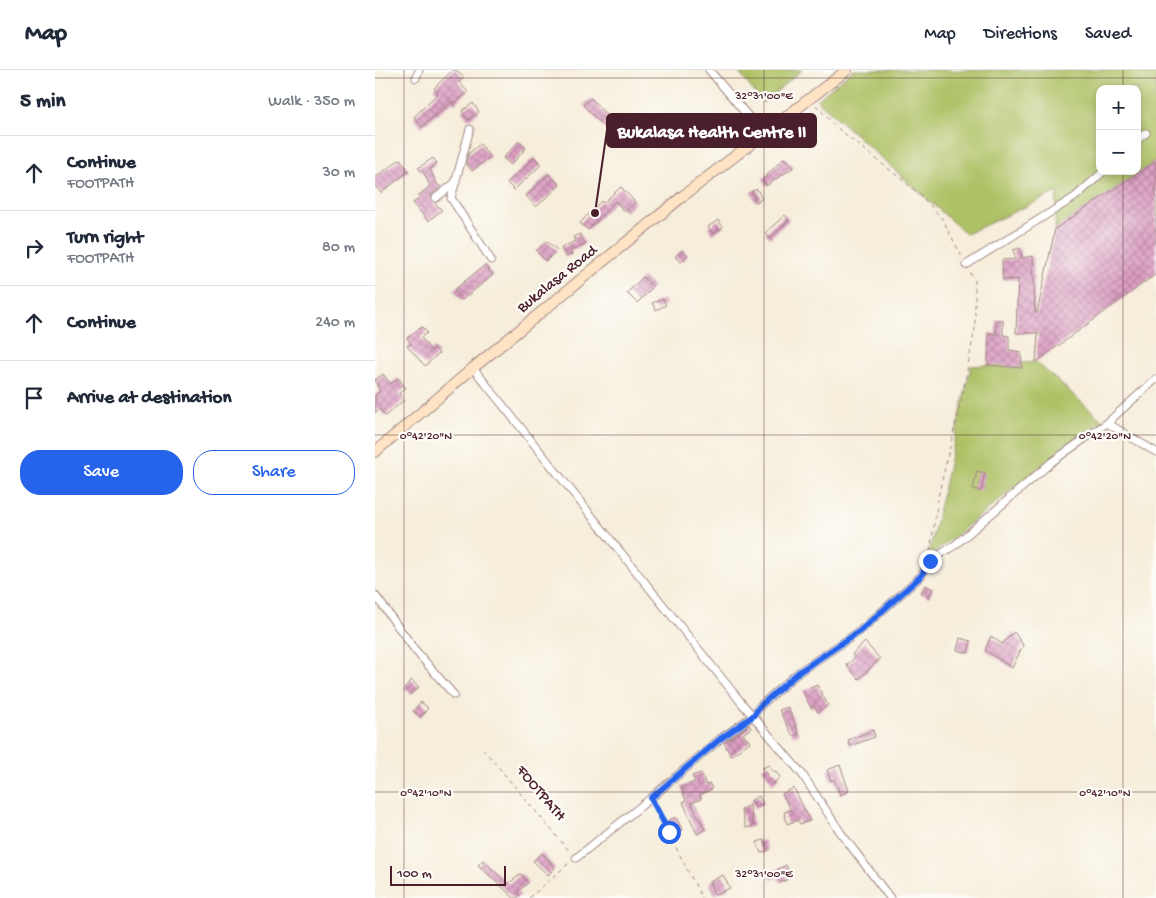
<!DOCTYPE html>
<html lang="en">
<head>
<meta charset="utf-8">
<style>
	body { margin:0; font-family:"Gochi Hand",sans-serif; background:#f2f2f3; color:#1f2937 }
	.controls { position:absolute; right:15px; top:15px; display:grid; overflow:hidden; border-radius:10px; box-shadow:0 2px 8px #0003 }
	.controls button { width:45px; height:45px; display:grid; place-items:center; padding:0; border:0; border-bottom:1px solid #e0e1e3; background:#fff; color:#1f2937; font:25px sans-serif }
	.scale { position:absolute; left:15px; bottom:12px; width:116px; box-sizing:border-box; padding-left:5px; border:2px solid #4a1f2b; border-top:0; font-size:14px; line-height:18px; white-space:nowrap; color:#4a1f2b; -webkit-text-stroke:4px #fdfcf7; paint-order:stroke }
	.stop { position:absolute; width:15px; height:15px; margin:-11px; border:4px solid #2563eb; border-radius:50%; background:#fff }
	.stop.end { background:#2563eb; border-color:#fff; box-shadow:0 1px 5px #0008 }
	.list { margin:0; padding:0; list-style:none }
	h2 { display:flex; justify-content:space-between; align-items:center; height:65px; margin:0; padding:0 20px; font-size:21px }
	h2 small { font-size:16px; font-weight:400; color:#747a83 }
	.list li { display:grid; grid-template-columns:32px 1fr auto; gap:15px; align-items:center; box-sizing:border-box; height:75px; padding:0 20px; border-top:1px solid #e0e1e3 }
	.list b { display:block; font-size:19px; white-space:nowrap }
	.list p { margin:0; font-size:16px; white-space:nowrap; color:#747a83 }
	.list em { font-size:16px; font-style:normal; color:#747a83 }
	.actions { display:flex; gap:10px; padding:15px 20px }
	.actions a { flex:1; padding:11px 0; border:1px solid #2563eb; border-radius:20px; text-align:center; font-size:18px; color:#2563eb }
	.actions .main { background:#2563eb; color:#fff }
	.icon { flex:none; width:28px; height:28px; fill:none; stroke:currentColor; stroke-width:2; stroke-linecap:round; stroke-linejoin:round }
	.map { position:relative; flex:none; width:781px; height:828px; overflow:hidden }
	header { display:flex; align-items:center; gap:30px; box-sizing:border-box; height:70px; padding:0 25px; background:#fff; border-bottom:1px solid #e0e1e3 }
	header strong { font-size:24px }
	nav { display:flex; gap:28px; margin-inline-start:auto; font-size:18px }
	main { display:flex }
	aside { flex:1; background:#fff }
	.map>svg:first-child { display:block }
</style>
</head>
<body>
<header>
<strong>Map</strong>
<nav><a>Map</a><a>Directions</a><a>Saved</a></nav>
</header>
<main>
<aside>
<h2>5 min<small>Walk · 350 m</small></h2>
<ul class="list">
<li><svg class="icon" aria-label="ahead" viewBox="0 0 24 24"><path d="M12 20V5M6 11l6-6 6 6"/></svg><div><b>Continue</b><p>FOOTPATH</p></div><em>30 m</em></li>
<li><svg class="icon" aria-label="right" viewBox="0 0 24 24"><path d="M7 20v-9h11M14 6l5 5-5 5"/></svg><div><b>Turn right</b><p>FOOTPATH</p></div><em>80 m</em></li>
<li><svg class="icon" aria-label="ahead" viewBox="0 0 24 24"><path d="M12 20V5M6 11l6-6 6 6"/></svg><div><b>Continue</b></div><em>240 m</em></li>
<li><svg class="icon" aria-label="arrive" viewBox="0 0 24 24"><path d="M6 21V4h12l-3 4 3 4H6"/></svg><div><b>Arrive at destination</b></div></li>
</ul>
<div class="actions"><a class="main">Save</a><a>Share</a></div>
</aside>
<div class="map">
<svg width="781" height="828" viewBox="0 0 781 828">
	<defs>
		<pattern id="building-cross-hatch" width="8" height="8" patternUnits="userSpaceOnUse" patternTransform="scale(1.25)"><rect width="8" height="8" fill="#dc9dc2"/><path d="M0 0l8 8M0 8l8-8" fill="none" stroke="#b47f9e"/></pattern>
	</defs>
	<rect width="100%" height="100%" fill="#fdfcf7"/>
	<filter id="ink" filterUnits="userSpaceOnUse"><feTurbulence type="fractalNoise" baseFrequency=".02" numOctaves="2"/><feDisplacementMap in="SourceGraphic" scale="10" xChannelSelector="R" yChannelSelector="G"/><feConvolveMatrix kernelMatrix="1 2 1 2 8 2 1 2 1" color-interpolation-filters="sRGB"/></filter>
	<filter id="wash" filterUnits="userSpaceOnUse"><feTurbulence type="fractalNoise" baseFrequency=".0096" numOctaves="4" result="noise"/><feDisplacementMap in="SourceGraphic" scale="20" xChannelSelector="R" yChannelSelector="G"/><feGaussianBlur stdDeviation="1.12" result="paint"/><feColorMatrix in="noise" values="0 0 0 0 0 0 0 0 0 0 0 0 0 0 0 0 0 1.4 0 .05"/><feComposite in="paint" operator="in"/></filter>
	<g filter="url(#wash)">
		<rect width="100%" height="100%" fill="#f6edda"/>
		<path fill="#aec165" stroke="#7c7048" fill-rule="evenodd" d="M362 0H427L388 33Z
			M478 0H781V91L680 159 682 122 591 164 442 30ZM725 19H762V101H725Z
			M661 292 728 351 677 387 553 488 596 296Z"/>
		<g id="blocks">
			<path fill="url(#building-cross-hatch)" d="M78 0H81L89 8 84 12 93 22 80 33 78 31 47 57 39 47 63 23 59 18Z
				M216 28 233 47 231 49 234 52 229 57 208 35Z
				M98 33 104 42 93 50 87 41Z
				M144 71 151 78 136 95 128 88Z
				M105 74 115 87 97 101 91 93 94 83Z
				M159 87 166 95 139 120 132 113Z
				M58 88 62 93 55 99 62 114 66 117 57 124 56 129 67 140 53 151 38 133 45 128 43 126 55 116 49 103 43 98Z
				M409 88 419 97 391 116 388 109Z
				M25 89 34 101 6 123 0 116V108Z
				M781 91V204L661 292 663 263H641L643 209 628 210 627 190 641 189 638 180 645 178 647 188 658 186 660 243H662L680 159Z
				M174 104 185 115 161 137 151 126Z
				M246 117 260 132 250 142 240 131 213 160 205 153 226 131 228 133Z
				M382 119 387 129 381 132 376 122Z
				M410 145 414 150 395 168 390 163Z
				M343 150 348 157 338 164 333 157Z
				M205 164 210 174 195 181 197 184 191 187 186 178 200 171 198 167Z
				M172 171 182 180 171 191 161 181Z
				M307 180 313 185 306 192 300 187Z
				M110 195 118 205 87 230 79 220Z
				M268 207 278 217 262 233 252 223Z
				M288 229 291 235 281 240 277 233Z
				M621 250H628V265L634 266V280L646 282 647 298 613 295 614 263 621 264Z
				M47 257 52 263 46 267 56 281 59 278 64 283 50 296 32 276 36 274 32 268Z
				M8 304 16 314 23 308 31 318 24 323 29 330 10 346 4 339 0 343V325L5 321 0 310Z
				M602 401 610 403 606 421 598 419Z
				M550 515 558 519 554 527 546 523Z
				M639 562 648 575 637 598 610 580 616 566 627 574Z
				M585 568 596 571 593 583 582 580Z
				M490 572 505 589 484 609 471 595 480 588 477 584Z
				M37 610 44 617 36 624 29 618Z
				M442 615 453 635 443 642 439 636 436 638 428 621Z
				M46 632 53 638 46 647 38 641Z
				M413 637 424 664 418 666 404 640Z
				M374 655 376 658 368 664 375 672 356 686 349 673Z
				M498 660 500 667 475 676 473 670Z
				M394 695 398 702 400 701 405 707 398 714 387 698Z
				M465 695 474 721 465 725 459 709 456 711 452 700Z
				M326 703 331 715 335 714 337 719 325 725 326 729 316 733 330 759 322 764 308 732 311 731 306 717 320 712 317 706Z
				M419 718 435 751 425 754 423 750 412 754 409 742 416 740 407 724Z
				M384 726 388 734 380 738 376 730Z
				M375 735 378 756 371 758 366 739Z
				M301 747 307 760 298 764 292 751Z
				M389 770 393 781 386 783 382 772Z
				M167 783 180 798 173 805 158 791Z
				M108 790 133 814 146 804 153 813 142 822 145 825 142 828H139L103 795Z
				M411 795 414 802 410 803 413 809 405 813 402 807 396 810 394 804Z
				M348 805 355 818 340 825 334 812Z"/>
		</g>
	</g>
	<g filter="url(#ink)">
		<use href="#blocks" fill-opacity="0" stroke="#a08682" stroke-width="1"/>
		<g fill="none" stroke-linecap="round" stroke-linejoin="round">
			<g stroke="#a08682" stroke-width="9">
				<path id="street" d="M334 0 389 65
					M41 8 44 0
					M95 59 76 128 116 190
					M762 70 771 63
					M61 128 81 112
					M591 195 700 127 729 101
					M98 298 365 631 427 704 466 763 515 828
					M732 353 781 382
					M0 525 40 580 79 625
					M201 788 276 728 345 669 378 646 385 636 424 602 485 561 546 506 555 491 580 475 678 391 732 353 781 309"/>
			</g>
			<g stroke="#a08682" stroke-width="12">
				<path id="secondary" d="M0 382 98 298 308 126 472 0"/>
			</g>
			<path stroke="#a08682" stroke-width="1" stroke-dasharray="4 4" stroke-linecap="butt" d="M441 35 460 56 546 125 568 150 588 189
				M555 481 564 423 588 322 600 258V211L594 201
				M108 679 195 782
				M279 735 327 828
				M154 828 194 793"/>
			<use href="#street" stroke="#fff" stroke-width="7"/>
			<use href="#secondary" stroke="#fee4c5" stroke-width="10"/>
		</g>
	</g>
	<g fill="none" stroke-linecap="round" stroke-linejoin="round" filter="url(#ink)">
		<path stroke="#2563eb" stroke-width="6" d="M294 762 276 728 345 669 378 646 385 636 424 602 485 561 546 506 555 491"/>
	</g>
	<path fill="none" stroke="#4a1f2b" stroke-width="1" stroke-opacity="0.45" d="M29 0V828M389 0V828M748 0V19M0 8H781M748 101V828M0 365H781M0 722H781"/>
	<g text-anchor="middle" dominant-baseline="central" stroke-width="4.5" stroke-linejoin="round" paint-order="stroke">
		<g font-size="16" fill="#4a1f2b" stroke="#fdfcf7">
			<text transform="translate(183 210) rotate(-39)">Bukalasa Road</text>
			<text transform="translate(165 724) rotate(50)">FOOTPATH</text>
		</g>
	</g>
	<g font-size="12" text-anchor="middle" fill="#4a1f2b" stroke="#fdfcf7" stroke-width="4.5" stroke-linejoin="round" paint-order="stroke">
		<text x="389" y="29">32°31'00"E</text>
		<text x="51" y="369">0°42'20"N</text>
		<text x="730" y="369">0°42'20"N</text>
		<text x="51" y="726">0°42'10"N</text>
		<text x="730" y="726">0°42'10"N</text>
		<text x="389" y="807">32°31'00"E</text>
	</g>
	<path fill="none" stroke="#4a1f2b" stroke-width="2" d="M220 143L232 60"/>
	<circle fill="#4a1f2b" stroke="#fdfcf7" stroke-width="2" cx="220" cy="143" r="5"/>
	<rect fill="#4a1f2b" stroke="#4a1f2b" stroke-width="2" x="232" y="44" width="209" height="33" rx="5"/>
	<g font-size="18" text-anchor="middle" font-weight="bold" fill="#fff">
		<text x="337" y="67">Bukalasa Health Centre II</text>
	</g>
</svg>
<div class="controls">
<button>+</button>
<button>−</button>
</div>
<div class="scale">100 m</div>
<div class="stop" style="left:294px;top:762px"></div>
<div class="stop end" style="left:555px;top:491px"></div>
</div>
</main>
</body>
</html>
